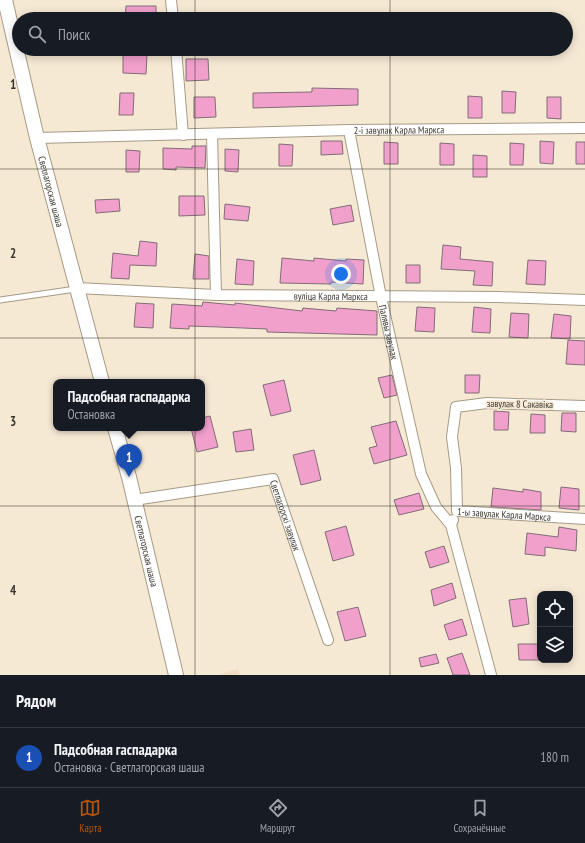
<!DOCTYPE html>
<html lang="ru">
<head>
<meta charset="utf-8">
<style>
	body { margin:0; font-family:"PT Sans Narrow",sans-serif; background:#242831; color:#f1f3f6 }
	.controls { position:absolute; right:12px; bottom:12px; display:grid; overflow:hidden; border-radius:8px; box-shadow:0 2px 10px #0003 }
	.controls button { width:36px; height:36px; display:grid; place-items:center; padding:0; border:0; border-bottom:1px solid #363941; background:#171b24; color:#f1f3f6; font:20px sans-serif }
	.you { position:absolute; left:341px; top:274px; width:14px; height:14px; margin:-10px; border:3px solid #fff; border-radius:50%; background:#1a73e8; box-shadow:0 0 0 6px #1a73e833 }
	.badge { display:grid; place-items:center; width:26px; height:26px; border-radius:50%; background:#b45309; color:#fff; font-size:13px; font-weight:700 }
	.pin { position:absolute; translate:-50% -33px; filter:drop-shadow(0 1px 2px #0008) }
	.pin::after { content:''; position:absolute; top:21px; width:14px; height:12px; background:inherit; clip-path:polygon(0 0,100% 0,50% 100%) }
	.popup { position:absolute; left:53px; top:379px; width:152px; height:52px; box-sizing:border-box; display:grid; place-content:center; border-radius:8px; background:#171b24; filter:drop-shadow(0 1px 3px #0005); font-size:13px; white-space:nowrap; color:#9ea1a6 }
	.popup b { font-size:15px; color:#f1f3f6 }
	.popup::after { content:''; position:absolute; left:50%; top:100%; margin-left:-8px; border:8px solid transparent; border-top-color:#171b24 }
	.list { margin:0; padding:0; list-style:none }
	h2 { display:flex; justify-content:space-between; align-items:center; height:52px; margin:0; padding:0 16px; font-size:17px }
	h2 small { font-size:13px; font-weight:400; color:#9ea1a6 }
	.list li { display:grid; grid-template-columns:26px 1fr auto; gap:12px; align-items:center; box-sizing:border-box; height:60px; padding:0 16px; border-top:1px solid #363941 }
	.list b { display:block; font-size:15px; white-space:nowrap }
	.list p { margin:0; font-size:13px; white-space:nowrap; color:#9ea1a6 }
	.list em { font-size:13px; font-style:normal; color:#9ea1a6 }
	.icon { flex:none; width:22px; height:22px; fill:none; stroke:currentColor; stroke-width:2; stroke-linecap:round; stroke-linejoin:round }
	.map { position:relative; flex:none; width:585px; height:675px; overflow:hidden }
	.search { position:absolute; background:#171b24; box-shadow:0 2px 10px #0003; left:12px; right:12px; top:12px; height:44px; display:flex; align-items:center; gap:10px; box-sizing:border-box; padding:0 14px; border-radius:22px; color:#9ea1a6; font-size:15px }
	.sheet { height:112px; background:#171b24 }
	nav { display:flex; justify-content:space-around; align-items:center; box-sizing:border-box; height:56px; border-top:1px solid #363941; background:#171b24; font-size:11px; color:#9ea1a6 }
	nav a { display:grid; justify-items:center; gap:2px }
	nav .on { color:#b45309 }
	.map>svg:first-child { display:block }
</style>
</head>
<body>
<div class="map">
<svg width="585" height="675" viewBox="0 0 585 675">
	<rect width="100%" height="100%" fill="#f6e9d4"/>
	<path fill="#f0dfc3" d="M238 669 239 675H217Z"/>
	<path fill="#f1a0cc" stroke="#816c77" d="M126 6H156V19H125Z
		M123 54 147 55 146 74 123 73Z
		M186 59H208L209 80 186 81Z
		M312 88 358 89V105L253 108V93L312 92Z
		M502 91 516 92 515 113H502Z
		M120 93H134L133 115H119Z
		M468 96 482 97V118H468Z
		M194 97H215L216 117 194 118Z
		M547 97H561V119L547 118Z
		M321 141H342L343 154 321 155Z
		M540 141 554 142 553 164 540 163Z
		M384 142 398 143V164H384Z
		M576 142H585V164H576Z
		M440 143 454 144V165H440Z
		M510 143 524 144 523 165H510Z
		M279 144 293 145 292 166H279Z
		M192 146H206L205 168 176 167V170L163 169V148L192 149Z
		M225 149 239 150 238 172 225 171Z
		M126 150 140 151 139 172H126Z
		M473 155 487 156V177H473Z
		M179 196H204L205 215 179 216Z
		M119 199 120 211 96 213 95 200Z
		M225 204 250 207 248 221 224 219Z
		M351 205 354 221 333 225 330 209Z
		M140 241 157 243 156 266 130 265 129 279 111 278 113 253 138 256Z
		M443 245 461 247 460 259 493 262 492 286 473 285 475 271 441 269Z
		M195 254 209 256V279H193Z
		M282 258 314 261V258L346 261V259L364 260 363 284 331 282V284L280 283Z
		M237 259 254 261 253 285 235 284Z
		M528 260 546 261 545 285 526 284Z
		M406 265H420V283H406Z
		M203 302 235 305V303L302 311 303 308 336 311 337 308 377 311V335L267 332V329L219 327 189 326V329L170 328 172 304 202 306Z
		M136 303 154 304 153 328 134 327Z
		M417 307 435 308 434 332 415 331Z
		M474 307 491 309 490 333 472 332Z
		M511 313 529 314 528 338 509 337Z
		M554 314 571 316 570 339 551 338Z
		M568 340 585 341V365L566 364Z
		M392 375 397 395 384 398 378 378Z
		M465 375H480L479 393H465Z
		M284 380 291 411 271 416 263 385Z
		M494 411 509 412 508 430H494Z
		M562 413H576V432L561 431Z
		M531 414 545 415V433H530Z
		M210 416 218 447 197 452 191 428H202V418Z
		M396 421 407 455 374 464 369 448 377 446 371 427Z
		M251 429 254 450 236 452 233 432Z
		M314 450 321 480 301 485 293 455Z
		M561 487 579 489V510L559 508Z
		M493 488 523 492V489L541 492V510L491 507Z
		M419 493 424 509 399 515 394 500Z
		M346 526 354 555 333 561 325 532Z
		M559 527 577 530 576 551 545 547V556L525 554 527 533 558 537Z
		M444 546 449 562 430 568 425 552Z
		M452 583 456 598 434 606 431 590Z
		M526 598 529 624 513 627 509 600Z
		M358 607 366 636 345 641 337 612Z
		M462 619 467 635 449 640 444 625Z
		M518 644H540V660H519Z
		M462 653 470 675H453L447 658Z
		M436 654 439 663 421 667 419 658Z"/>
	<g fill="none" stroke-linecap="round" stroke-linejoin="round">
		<g stroke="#a69a86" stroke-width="7">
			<path id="service" d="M0 300 76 289"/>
		</g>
		<g stroke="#a69a86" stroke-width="12">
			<g id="minor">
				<path d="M171 0 173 19"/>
				<path d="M176 49 183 135"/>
				<path id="s1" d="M349 130 381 297 421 474 436 507 451 525"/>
				<path d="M212 134 216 295"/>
				<path id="s2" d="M37 138 349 130 585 128"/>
				<path id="s3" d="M77 288 216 295 498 297 585 300"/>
				<path id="s4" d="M585 406 487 403 456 407 452 437 456 468 457 511 585 519"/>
				<path id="s5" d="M134 500 273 479 328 640"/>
				<path d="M453 520 451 525 491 675"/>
			</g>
		</g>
		<g stroke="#a69a86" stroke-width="16">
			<g id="secondary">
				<path id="s6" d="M5 0 37 138 102 382"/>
				<path id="s7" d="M115 428 129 477 176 675"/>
			</g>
		</g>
		<use href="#service" stroke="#fff" stroke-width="5"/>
		<use href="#minor" stroke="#fff" stroke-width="10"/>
		<use href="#secondary" stroke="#fff" stroke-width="14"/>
	</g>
	<path fill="none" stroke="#3c372e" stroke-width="1" stroke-opacity="0.55" d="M195 0V19M390 0V19M195 49V675M390 49V675M0 169H585M0 338H585M0 506H585"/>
	<g text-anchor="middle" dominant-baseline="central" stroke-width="3.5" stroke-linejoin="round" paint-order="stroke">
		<g font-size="10" fill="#3c372e" stroke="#f6e9d4">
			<text stroke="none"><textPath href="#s2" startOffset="362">2-і завулак Карла Маркса</textPath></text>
			<text stroke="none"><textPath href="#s6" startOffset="197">Светлагорская шаша</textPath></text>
			<text stroke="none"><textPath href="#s3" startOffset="254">вуліца Карла Маркса</textPath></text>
			<text stroke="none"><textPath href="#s1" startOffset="206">Палявы завулак</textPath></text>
			<text transform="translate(520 404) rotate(1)">завулак 8 Сакавіка</text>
			<text stroke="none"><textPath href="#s4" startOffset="281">1-ы завулак Карла Маркса</textPath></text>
			<text stroke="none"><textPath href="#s5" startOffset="179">Светлагорскі завулак</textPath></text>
			<text stroke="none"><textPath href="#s7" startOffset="127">Светлагорская шаша</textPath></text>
		</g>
	</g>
	<g font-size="13" text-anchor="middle" font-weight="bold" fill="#3c372e" stroke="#f6e9d4" stroke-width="3.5" stroke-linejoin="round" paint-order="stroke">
		<text x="13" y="89">1</text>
		<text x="13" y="258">2</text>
		<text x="13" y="426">3</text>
		<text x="13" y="595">4</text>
	</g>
</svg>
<div class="controls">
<button><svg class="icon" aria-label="locate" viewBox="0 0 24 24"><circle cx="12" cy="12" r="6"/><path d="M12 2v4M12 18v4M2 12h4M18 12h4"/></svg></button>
<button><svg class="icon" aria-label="layers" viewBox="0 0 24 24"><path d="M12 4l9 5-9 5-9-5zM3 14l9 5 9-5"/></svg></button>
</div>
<div class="you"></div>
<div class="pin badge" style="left:129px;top:477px;background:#1a4fb4">1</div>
<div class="popup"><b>Падсобная гаспадарка</b>Остановка</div>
<div class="search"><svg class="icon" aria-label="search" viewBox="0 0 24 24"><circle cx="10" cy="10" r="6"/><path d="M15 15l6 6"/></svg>Поиск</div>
</div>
<section class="sheet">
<h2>Рядом<small></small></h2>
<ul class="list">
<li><span class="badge" style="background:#1a4fb4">1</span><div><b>Падсобная гаспадарка</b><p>Остановка · Светлагорская шаша</p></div><em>180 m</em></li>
</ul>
</section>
<nav>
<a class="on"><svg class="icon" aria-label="map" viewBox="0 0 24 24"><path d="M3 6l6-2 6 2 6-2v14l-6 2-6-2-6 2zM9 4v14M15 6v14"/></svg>Карта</a>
<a><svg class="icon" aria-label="directions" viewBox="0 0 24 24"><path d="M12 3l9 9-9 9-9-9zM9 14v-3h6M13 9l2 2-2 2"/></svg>Маршрут</a>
<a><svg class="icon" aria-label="saved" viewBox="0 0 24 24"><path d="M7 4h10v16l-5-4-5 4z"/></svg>Сохранённые</a>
</nav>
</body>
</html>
